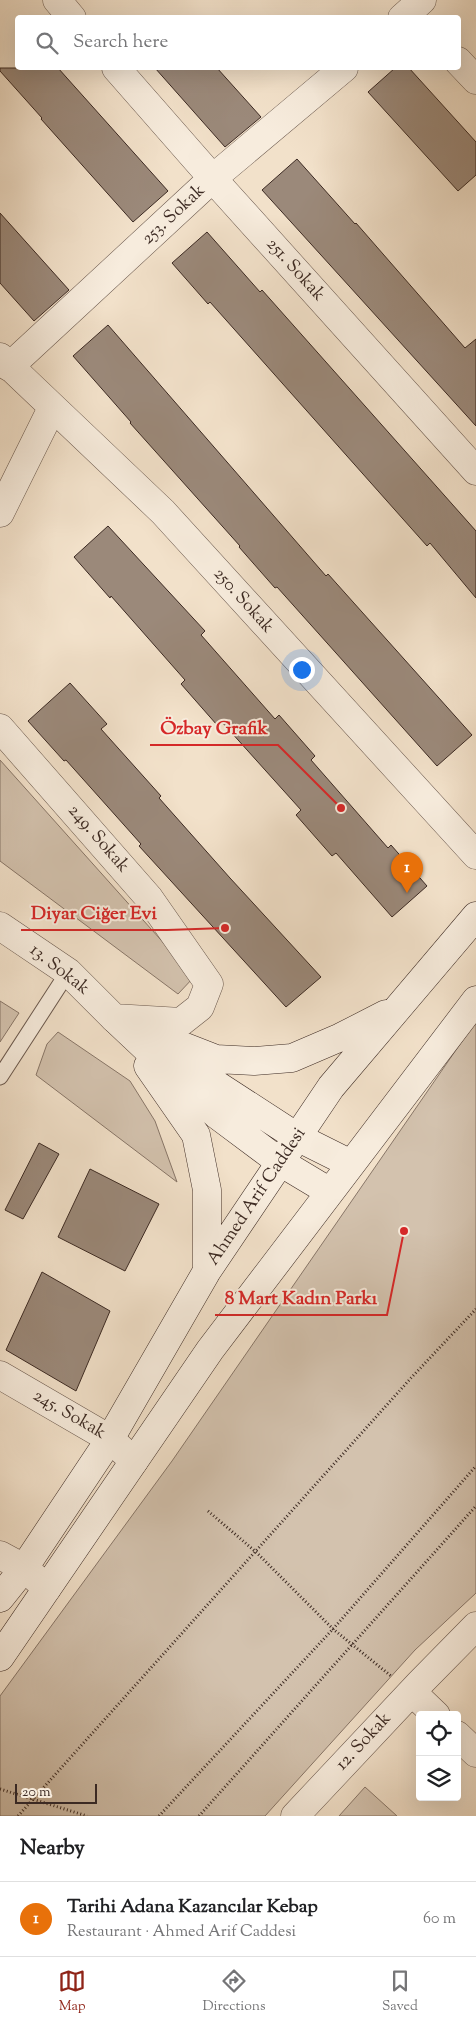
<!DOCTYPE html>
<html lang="en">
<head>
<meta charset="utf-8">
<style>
	body { margin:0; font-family:"Sorts Mill Goudy",serif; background:#f6f6f6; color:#202124 }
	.controls { position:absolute; right:15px; bottom:15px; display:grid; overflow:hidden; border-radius:5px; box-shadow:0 5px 20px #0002 }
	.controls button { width:45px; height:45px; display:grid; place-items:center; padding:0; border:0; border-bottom:1px solid #e0e0e0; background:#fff; color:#202124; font:25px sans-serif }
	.scale { position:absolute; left:15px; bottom:12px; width:82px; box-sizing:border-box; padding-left:5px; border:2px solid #3c2a23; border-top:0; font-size:14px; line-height:18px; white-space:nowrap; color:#3c2a23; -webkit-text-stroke:4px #f7ecdd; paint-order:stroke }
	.you { position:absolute; left:301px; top:669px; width:18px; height:18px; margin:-12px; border:4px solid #fff; border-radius:50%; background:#1a73e8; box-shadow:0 0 0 8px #1a73e833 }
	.badge { display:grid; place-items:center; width:32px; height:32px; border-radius:50%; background:#8f2418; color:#fff; font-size:16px; font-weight:700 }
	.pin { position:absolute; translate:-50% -41px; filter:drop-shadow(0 1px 2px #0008) }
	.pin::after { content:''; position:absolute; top:26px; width:18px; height:15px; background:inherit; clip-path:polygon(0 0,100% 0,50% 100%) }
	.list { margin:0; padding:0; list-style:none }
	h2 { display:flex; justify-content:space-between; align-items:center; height:65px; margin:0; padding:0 20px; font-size:21px }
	h2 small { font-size:16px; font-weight:400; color:#757577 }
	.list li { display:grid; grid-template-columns:32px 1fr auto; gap:15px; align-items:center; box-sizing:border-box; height:75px; padding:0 20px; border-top:1px solid #e0e0e0 }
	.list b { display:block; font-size:19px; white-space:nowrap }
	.list p { margin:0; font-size:16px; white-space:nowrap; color:#757577 }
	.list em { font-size:16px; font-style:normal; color:#757577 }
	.icon { flex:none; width:28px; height:28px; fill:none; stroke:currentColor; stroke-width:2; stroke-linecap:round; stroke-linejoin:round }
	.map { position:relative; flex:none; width:476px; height:1816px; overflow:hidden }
	.search { position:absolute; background:#fff; box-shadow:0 5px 20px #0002; left:15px; right:15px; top:15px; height:55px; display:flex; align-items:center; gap:12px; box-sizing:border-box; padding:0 18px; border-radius:5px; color:#757577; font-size:19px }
	.sheet { height:140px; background:#fff }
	nav { display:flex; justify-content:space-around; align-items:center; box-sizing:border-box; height:70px; border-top:1px solid #e0e0e0; background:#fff; font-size:14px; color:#757577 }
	nav a { display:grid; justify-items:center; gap:2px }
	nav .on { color:#8f2418 }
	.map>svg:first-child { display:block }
</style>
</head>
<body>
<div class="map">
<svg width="476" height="1816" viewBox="0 0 476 1816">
	<rect width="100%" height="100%" fill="#f2e1ca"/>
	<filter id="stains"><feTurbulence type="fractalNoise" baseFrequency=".004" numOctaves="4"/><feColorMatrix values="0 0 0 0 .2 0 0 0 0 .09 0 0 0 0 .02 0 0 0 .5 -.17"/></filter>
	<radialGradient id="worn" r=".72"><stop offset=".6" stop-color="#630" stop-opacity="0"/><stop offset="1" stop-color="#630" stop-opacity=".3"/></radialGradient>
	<path fill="#d3c2ae" stroke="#887668" d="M0 760 194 977 178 994 0 861Z
		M0 1001 19 1013 0 1042Z
		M476 1021V1593L415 1650 265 1816H0V1696L172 1461Z
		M58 1032 130 1081 155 1121 177 1182 36 1075 47 1044Z
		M365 1787 397 1816H339Z"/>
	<path fill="#9b897a" stroke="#3c2a23" d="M0 68H58L168 191 133 222 41 119 42 118 0 71Z
		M155 68H217L261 117 225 147Z
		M395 68H409L476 142V175L458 191 368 92Z
		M297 159 355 224 356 223 465 348 476 339V426L262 190Z
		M0 213 69 290 34 321 0 283Z
		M207 232 260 292 262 290 476 531V598L430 543 427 546 210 302 208 304 172 263Z
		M108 325 326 576 328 574 472 735 437 766 277 587 275 588 239 547 240 546 130 423 131 422 73 356Z
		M108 526 205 631 201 635 275 719 279 715 315 756 311 760 388 848 391 845 427 886 392 917 336 853 332 856 296 815 301 810 221 721 217 725 181 684 185 680 111 596 110 598 74 557Z
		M70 683 107 724 101 729 161 796 159 798 230 878 321 977 286 1007 139 846 141 844 66 760 64 761 28 721Z
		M39 1143 59 1154 23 1219 5 1210Z
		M90 1169 159 1204 125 1271 58 1237Z
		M42 1272 110 1311 76 1391 6 1350Z"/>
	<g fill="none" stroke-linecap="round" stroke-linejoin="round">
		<g stroke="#6a584d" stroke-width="17">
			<path id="lane" d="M0 1077 68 972"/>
		</g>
		<g stroke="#6a584d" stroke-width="29">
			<path id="street" d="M57 0 72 18
				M402 18 422 0
				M458 61 476 80
				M116 68 222 189 476 471
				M0 357 163 512 476 855
				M9 367 213 178 344 68
				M0 513 52 408
				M0 728 149 898 209 984 200 1007 181 1022 114 1018 68 972 0 926
				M0 1375 110 1439 134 1461
				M0 1555 24 1568 47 1588
				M412 1692 436 1715
				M457 1735 476 1753
				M295 1816 419 1684 476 1626"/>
		</g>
		<g stroke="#3c2a23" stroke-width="29">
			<path id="secondary" d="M175 1043 216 1059 254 1061 292 1058 341 1037 386 1014
				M148 1066 196 1135 207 1190V1271
				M330 1192 280 1162 217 1115 114 1018 297 1137 351 1164
				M0 1598 24 1568 110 1439 207 1271 331 1087 476 916
				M0 1657 210 1350 476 1000"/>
		</g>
		<path stroke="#3c2a23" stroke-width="3" stroke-dasharray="1 2.5" stroke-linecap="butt" d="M208 1511 256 1552 333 1629 391 1676
			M0 1789 87 1816
			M18 1816 411 1378 476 1309
			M159 1816 333 1629 476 1466
			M199 1816 476 1506"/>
		<use href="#lane" stroke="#f7ecdd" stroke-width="15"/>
		<use href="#street" stroke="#f7ecdd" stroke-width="28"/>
		<use href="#secondary" stroke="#f7ecdd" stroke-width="28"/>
	</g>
	<g text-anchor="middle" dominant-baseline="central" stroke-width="4" stroke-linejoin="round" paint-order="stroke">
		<g font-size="18" fill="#3c2a23" stroke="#f7ecdd">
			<text transform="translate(174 215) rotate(-43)">253. Sokak</text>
			<text transform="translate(295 270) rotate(48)">251. Sokak</text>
			<text transform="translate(243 601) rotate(48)">250. Sokak</text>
			<text transform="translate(98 839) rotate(49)">249. Sokak</text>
			<text transform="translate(59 970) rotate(38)">13. Sokak</text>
			<text transform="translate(257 1197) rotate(-56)">Ahmed Arif Caddesi</text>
			<text transform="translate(69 1415) rotate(30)">245. Sokak</text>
			<text transform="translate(364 1742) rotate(-47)">12. Sokak</text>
		</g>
	</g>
	<path fill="none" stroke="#d62828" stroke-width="2" d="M341 808L278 745H150M225 928L167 930H21M404 1231L387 1315H215"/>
	<g fill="#d62828" stroke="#f7ecdd" stroke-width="2">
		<circle cx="341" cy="808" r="5"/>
		<circle cx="225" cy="928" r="5"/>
		<circle cx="404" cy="1231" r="5"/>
	</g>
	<g font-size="19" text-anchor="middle" font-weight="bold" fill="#d62828" stroke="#f7ecdd" stroke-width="4" stroke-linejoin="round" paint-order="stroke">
		<text x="214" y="734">Özbay Grafik</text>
		<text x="94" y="919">Diyar Ciğer Evi</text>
		<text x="301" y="1304">8 Mart Kadın Parkı</text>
	</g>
	<rect width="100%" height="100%" filter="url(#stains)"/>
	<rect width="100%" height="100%" fill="url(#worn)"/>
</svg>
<div class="controls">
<button><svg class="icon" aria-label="locate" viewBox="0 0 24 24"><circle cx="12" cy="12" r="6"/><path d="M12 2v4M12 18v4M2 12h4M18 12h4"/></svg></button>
<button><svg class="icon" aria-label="layers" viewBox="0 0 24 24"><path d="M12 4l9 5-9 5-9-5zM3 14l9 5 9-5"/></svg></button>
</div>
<div class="scale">20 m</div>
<div class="you"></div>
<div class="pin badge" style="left:407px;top:893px;background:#e8710a">1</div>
<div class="search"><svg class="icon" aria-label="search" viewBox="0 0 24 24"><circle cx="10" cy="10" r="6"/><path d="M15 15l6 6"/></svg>Search here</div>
</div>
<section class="sheet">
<h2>Nearby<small></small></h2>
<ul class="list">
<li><span class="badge" style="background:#e8710a">1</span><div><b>Tarihi Adana Kazancılar Kebap</b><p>Restaurant · Ahmed Arif Caddesi</p></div><em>60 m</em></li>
</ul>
</section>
<nav>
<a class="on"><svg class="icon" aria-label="map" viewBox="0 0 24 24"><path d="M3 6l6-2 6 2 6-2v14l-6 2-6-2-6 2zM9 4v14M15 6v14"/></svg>Map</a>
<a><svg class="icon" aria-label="directions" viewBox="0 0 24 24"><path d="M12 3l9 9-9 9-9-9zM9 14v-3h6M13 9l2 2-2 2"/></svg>Directions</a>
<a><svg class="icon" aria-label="saved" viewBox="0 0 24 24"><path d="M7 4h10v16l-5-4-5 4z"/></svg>Saved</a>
</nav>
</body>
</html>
